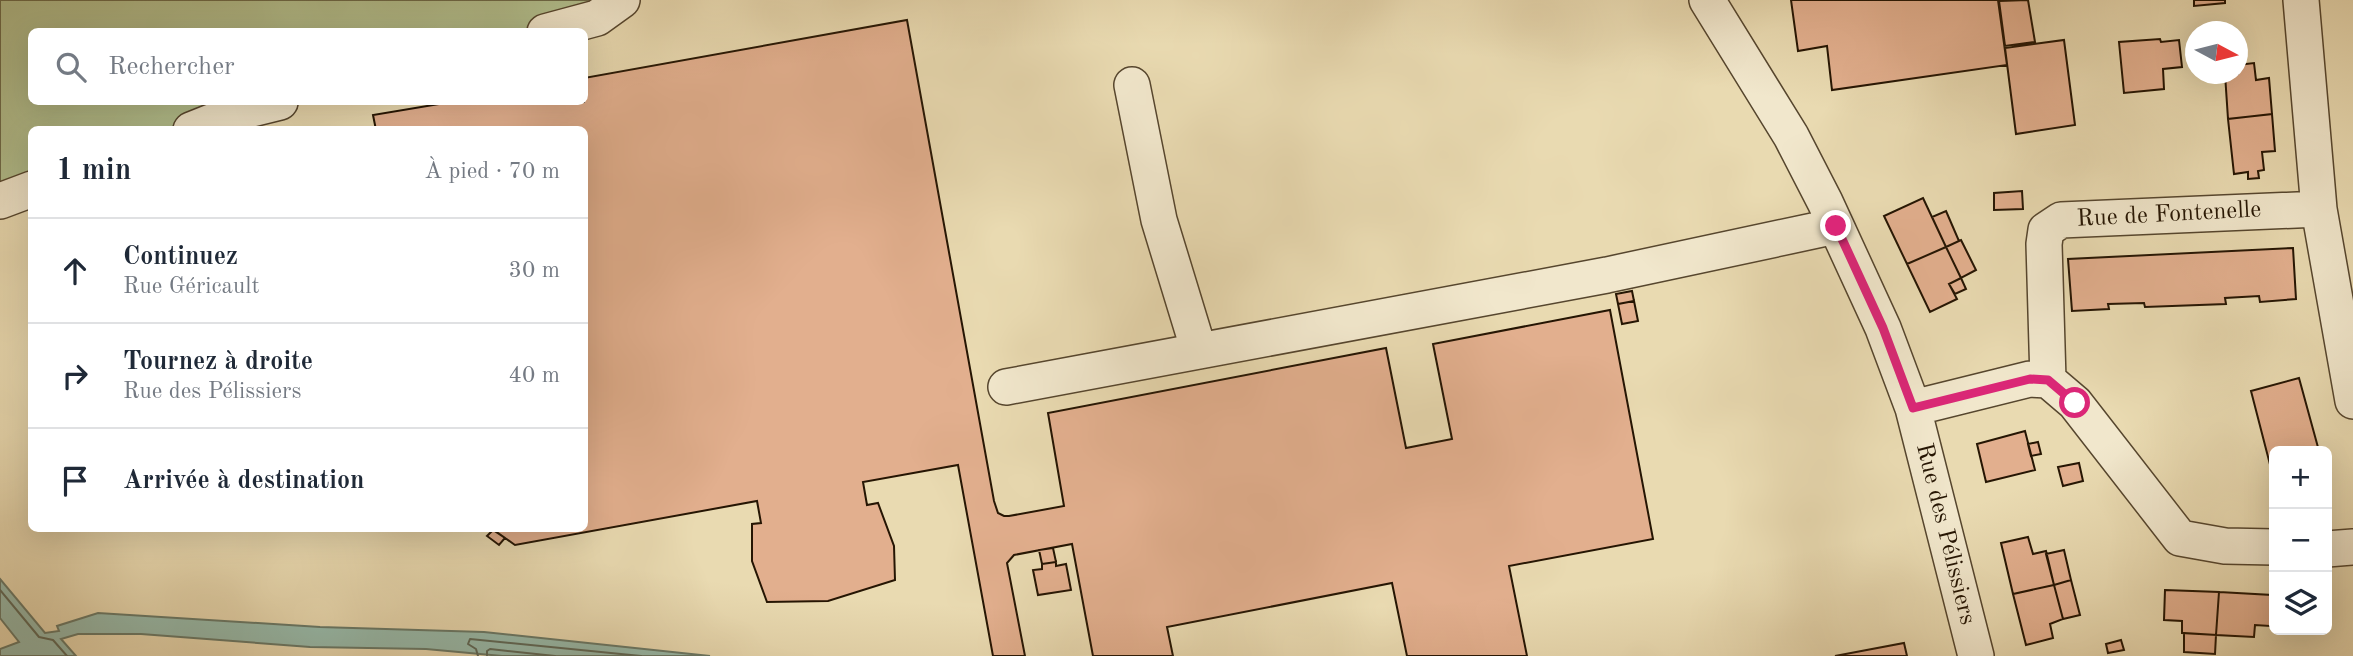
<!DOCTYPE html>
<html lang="fr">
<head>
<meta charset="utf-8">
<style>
	body { margin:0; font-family:"Old Standard TT",serif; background:#f6f6f7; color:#1f2937 }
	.controls { position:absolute; right:21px; bottom:21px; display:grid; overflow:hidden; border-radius:10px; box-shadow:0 7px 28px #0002 }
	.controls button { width:63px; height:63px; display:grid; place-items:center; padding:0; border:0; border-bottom:2px solid #e0e1e3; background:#fff; color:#1f2937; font:35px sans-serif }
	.compass { position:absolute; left:2185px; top:21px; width:63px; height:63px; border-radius:50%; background:#fff; box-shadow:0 7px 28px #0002; rotate:97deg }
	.stop { position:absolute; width:21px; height:21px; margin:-16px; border:5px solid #db2777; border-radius:50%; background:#fff }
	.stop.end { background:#db2777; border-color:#fff; box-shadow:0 2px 7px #0008 }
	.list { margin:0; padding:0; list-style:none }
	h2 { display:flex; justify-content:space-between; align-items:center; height:91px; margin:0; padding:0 28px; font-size:30px }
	h2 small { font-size:23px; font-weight:400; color:#747a83 }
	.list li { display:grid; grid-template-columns:46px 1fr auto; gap:21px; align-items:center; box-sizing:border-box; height:105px; padding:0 28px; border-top:2px solid #e0e1e3 }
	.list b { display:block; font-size:26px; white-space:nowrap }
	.list p { margin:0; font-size:23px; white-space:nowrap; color:#747a83 }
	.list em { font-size:23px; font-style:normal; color:#747a83 }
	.icon { flex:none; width:38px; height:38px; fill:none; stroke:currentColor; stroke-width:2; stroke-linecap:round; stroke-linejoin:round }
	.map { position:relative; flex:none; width:2353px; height:656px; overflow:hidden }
	.search { position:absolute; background:#fff; box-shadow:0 7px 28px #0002; left:28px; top:28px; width:560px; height:77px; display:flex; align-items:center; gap:18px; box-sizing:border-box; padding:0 24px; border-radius:10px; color:#747a83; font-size:26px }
	.panel { position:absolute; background:#fff; box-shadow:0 7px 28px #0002; left:28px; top:126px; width:560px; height:406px; border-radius:10px }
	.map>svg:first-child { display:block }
</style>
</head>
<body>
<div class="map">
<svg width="2353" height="656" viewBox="0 0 2353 656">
	<rect width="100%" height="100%" fill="#e9dab1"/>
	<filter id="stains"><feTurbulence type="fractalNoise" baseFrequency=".00286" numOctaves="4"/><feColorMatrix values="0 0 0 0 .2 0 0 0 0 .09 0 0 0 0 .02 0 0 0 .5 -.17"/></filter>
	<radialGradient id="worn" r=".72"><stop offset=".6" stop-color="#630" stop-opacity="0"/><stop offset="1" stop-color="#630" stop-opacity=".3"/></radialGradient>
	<path fill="#b2c08f" stroke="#6c6a49" stroke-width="2" d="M0 0H622L545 31 32 32V102H280L191 129 32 130 31 189 0 201Z"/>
	<path fill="#97bbac" stroke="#697968" stroke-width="2" d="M0 579 45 633 59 631 57 626 98 613 320 627 484 632 710 656H502L426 649 310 647 141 634H78L61 639 76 656H0V649L19 642 0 618Z"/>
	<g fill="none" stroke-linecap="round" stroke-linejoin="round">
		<path stroke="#5e6858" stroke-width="2" d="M0 590 39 637 53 640 67 656
			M478 656 476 649 468 644 470 639 641 656
			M487 656V651L490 649 555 656"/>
	</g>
	<path fill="#e2af8e" stroke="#251503" stroke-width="2" d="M1791 0H1998L2007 65 1832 90 1827 46 1798 51Z
		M2028 0 2035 42 2005 46 1999 1Z
		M2194 0H2225V3L2194 6Z
		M907 20 994 501 998 513 1004 516H1009L1064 506 1048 413 1386 348 1406 448 1452 439 1433 344 1610 310 1653 539 1509 566 1527 656H1407L1392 583 1167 627 1173 656H1093L1072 544 1014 555 1007 563 1025 656H993L958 465 863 482 867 505 878 503 894 546 895 580 828 601 767 602 752 561V524L761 523 757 501 515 545 491 528H584V130H376L373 115 451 102H584V78Z
		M2160 39 2161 42 2179 40 2182 67 2163 69 2164 89 2124 93 2119 42Z
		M2064 40 2075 125 2016 134 2005 48Z
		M2254 63 2256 80 2269 78 2272 114 2228 119 2225 74H2238V65Z
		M2272 114 2275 151 2262 152 2264 170 2258 171 2259 178 2248 179V172L2234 174 2228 119Z
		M2022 191 2023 209 1994 210V193Z
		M1923 198 1946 247 1907 264 1884 216Z
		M1946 211 1959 241 1946 247 1932 217Z
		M1961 240 1976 270 1961 278 1946 247Z
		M1946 247 1961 278 1949 284 1957 299 1930 312 1907 264Z
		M2293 248 2296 299 2260 302 2259 296 2225 298 2226 304 2145 307 2144 303 2108 304 2109 309 2072 311 2068 259Z
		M1961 278 1966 289 1955 294 1949 284Z
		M1632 291 1634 301 1618 304 1616 294Z
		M1634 301 1638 321 1622 324 1618 304Z
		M2299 378 2319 451H2274V480L2251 391Z
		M2025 431 2035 470 1986 482 1977 444Z
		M2038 442 2041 454 2031 456 2028 444Z
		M2079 463 2083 481 2063 486 2058 467Z
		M493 530 505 538 499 545 487 536Z
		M2028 537 2033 554 2046 551 2054 585 2013 594 2001 543Z
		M1053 548 1056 562 1042 564 1039 550Z
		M2064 550 2071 580 2054 585 2046 554Z
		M1056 562V566L1066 564 1071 590 1038 595 1033 570 1042 569V564Z
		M2071 580 2080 615 2063 619 2054 585Z
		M2054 585 2063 619 2050 624 2053 638 2026 645 2013 594Z
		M2165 590 2219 592 2216 635 2182 633V621L2164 620Z
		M2219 592 2272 595 2270 626 2255 625 2254 637 2216 635Z
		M2184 633 2216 635 2215 654 2184 652Z
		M2121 640 2124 650 2108 653 2106 644Z
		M1904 643 1907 656H1835Z"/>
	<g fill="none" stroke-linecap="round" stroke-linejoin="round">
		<g stroke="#56462e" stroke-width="38">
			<path id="minor" d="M1707 0 1791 136 1825 202 1883 328 1913 408 1976 656
				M2301 0 2319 209 2353 401
				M545 32 597 18 622 0
				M1132 85 1159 220 1199 351
				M191 130 231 114 280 102
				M0 201 32 189
				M2048 380 2044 244 2046 230 2061 220 2319 209
				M1006 387 1607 275 1836 226
				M1913 408 2030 379 2048 380 2075 403 2180 538 2225 546 2274 547
				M2327 549 2353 547"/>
		</g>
		<use href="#minor" stroke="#f1e7cc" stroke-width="35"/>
	</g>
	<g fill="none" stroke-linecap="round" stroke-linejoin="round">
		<path stroke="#db2777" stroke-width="9" d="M1836 226 1883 328 1913 408 2030 379 2048 380 2075 403"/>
	</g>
	<g text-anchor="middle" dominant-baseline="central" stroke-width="5" stroke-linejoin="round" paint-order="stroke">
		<g font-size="24" fill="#251503" stroke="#f1e7cc">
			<text transform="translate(2169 215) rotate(-3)">Rue de Fontenelle</text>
			<text transform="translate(1945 534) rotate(76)">Rue des Pélissiers</text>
		</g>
	</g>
	<rect width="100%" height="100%" filter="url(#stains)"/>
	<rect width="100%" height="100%" fill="url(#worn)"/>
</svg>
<div class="controls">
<button>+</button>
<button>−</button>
<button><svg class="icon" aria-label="layers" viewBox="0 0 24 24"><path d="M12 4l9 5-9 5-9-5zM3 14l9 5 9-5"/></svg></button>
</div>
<svg class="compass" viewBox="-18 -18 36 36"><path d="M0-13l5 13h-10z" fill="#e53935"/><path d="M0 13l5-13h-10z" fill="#747a83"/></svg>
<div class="stop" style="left:2075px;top:403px"></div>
<div class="stop end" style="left:1836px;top:226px"></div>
<div class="search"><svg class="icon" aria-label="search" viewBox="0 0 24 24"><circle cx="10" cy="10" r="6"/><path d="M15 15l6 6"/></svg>Rechercher</div>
<section class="panel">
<h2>1 min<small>À pied · 70 m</small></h2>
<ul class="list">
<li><svg class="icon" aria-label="ahead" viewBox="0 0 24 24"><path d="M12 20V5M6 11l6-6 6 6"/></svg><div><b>Continuez</b><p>Rue Géricault</p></div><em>30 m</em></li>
<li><svg class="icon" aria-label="right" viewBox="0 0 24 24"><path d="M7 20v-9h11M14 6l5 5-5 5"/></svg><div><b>Tournez à droite</b><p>Rue des Pélissiers</p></div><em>40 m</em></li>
<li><svg class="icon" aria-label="arrive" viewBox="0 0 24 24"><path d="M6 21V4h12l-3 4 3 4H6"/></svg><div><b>Arrivée à destination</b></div></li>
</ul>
</section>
</div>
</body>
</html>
